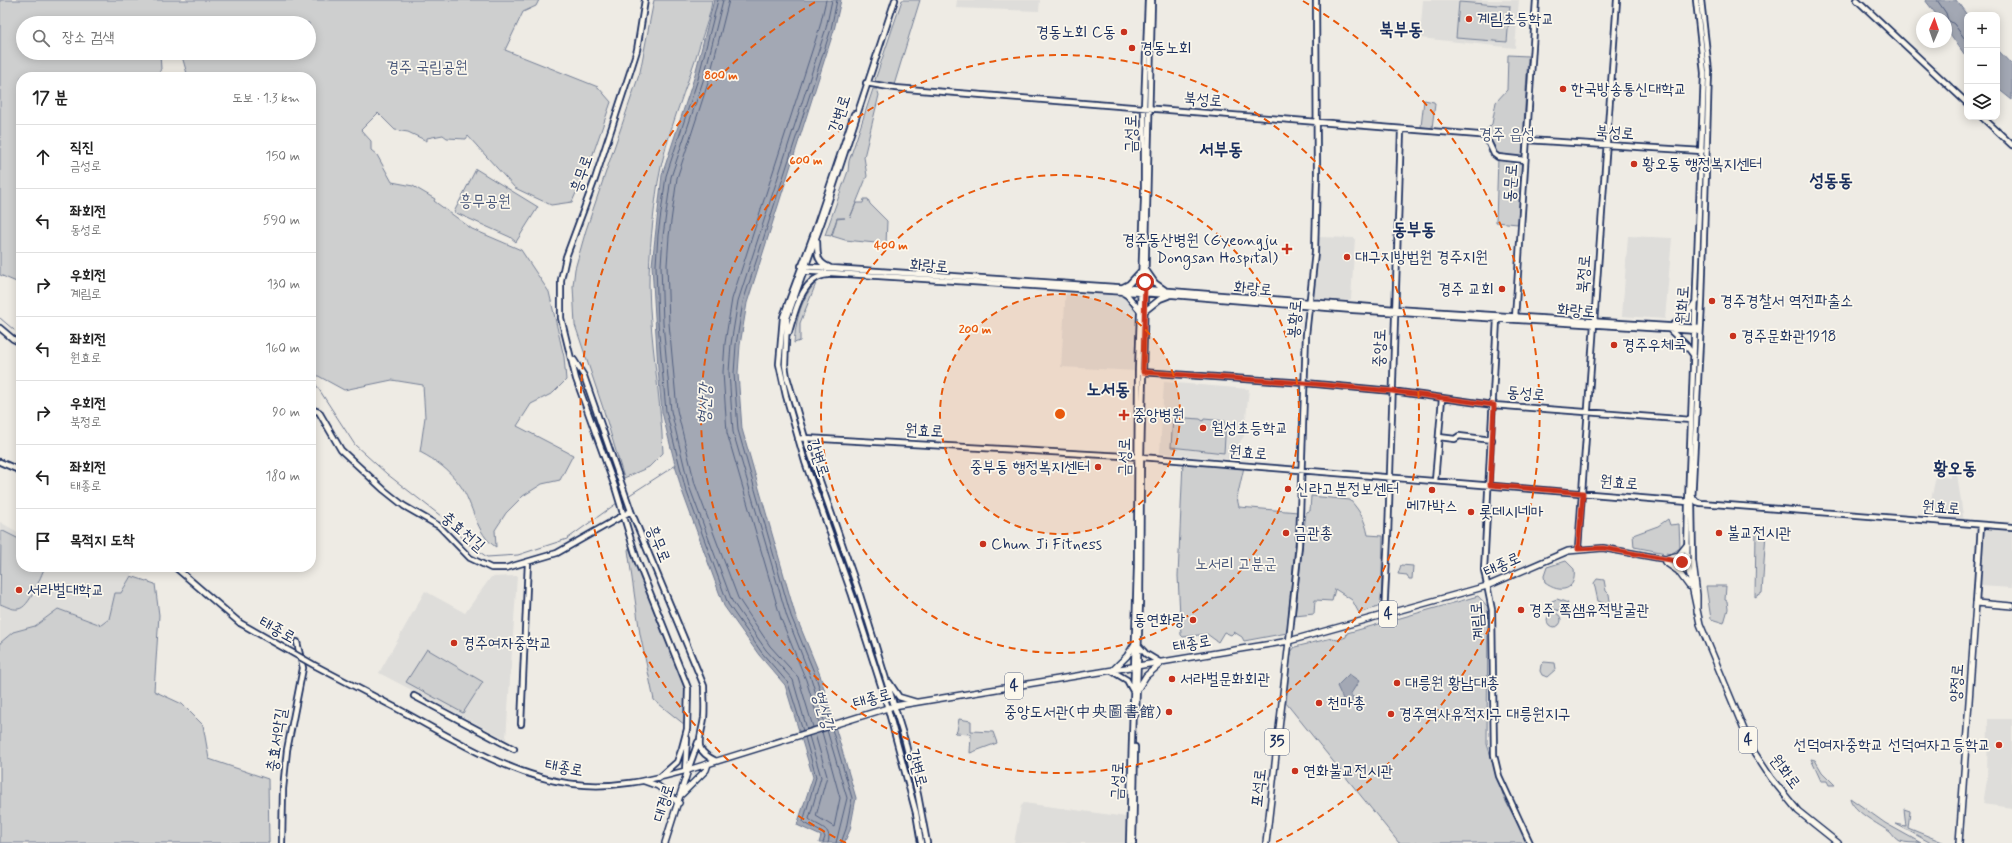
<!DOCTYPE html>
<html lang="ko">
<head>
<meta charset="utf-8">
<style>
	body { margin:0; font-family:Mynerve,"LXGW WenKai TC","Poor Story",sans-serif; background:#f2f2f2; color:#222 }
	.controls { position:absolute; right:12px; top:12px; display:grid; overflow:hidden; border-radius:8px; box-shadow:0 2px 10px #0003 }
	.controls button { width:36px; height:36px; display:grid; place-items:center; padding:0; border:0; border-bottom:1px solid #e0e0e0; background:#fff; color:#222; font:20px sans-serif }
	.compass { position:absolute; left:1916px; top:12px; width:36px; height:36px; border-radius:50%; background:#fff; box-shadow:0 2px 10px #0003; rotate:2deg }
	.stop { position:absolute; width:12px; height:12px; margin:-9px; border:3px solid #c8321e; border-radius:50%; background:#fff }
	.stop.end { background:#c8321e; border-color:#fff; box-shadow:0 1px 4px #0008 }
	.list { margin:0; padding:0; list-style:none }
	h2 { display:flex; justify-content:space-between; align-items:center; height:52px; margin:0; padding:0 16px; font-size:17px }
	h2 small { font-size:13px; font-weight:400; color:#767676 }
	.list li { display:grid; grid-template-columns:26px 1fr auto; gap:12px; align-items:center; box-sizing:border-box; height:64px; padding:0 16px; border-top:1px solid #e0e0e0 }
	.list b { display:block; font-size:15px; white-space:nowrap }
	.list p { margin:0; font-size:13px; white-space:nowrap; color:#767676 }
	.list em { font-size:13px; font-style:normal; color:#767676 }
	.icon { flex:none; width:22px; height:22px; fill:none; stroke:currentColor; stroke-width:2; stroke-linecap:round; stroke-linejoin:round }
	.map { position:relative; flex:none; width:2012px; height:843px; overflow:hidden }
	.search { position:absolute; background:#fff; box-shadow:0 2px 10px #0003; left:16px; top:16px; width:300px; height:44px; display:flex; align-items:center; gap:10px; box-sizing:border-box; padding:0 14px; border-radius:22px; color:#767676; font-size:15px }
	.panel { position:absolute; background:#fff; box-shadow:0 2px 10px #0003; left:16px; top:72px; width:300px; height:500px; border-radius:16px }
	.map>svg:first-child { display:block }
</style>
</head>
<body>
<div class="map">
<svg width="2012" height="843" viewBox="0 0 2012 843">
	<rect width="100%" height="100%" fill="#eeebe4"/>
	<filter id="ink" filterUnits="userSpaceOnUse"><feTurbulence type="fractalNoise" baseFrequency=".025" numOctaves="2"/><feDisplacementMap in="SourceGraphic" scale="8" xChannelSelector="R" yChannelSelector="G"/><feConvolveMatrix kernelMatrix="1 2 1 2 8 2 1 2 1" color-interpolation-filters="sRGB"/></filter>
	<g filter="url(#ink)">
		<path fill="#deddda" d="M957 0H1040L1039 11 956 8Z
			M1423 0H1519L1515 48 1420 38Z
			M1628 236 1672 238 1665 319 1622 316Z
			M1317 237 1355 238 1351 299 1348 301 1313 298Z
			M1066 288 1120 291 1141 312 1138 371 1061 367Z
			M1164 382 1249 389 1244 436 1240 442 1238 457 1235 460 1160 453Z
			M1951 473 1957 474 1964 522 1927 519 1936 476 1950 478Z
			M0 522 21 534V567H136L121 593 115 594 109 619 101 625 58 609 35 626 13 632 0 643Z
			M1983 528 2012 530V588L1980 586Z
			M517 576 506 739 379 673 425 591 465 613 491 577Z
			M1988 719H2012V808L1983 804 1987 780Z
			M1024 803 1126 817V843H1014L1021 806Z"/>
		<path fill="#cecfcf" stroke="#747f96" d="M0 0H539L536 6 523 12 505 50 598 87 611 102 593 154 572 202 551 205 515 188 468 136 466 139 447 138 443 135 427 138V141L408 132 395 130 378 113 361 130 371 141V150L377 155 392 182 413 186 435 199 434 201 472 229 521 250 549 292 564 357 566 380 553 393 531 404 517 426 573 455 560 480 542 484 523 496 506 513 495 530 496 547C475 534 474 504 460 485 449 470 437 461 420 452L425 417 423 385 392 380 344 390 311 372V77H188L181 53H309V23H23V53H160L161 69 157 77H21V284L0 275Z
			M654 0H712C711 13 705 28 701 41 687 88 666 134 658 182 653 216 649 251 649 285 650 341 661 397 663 453L649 467 624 478 603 408 575 325 573 286 575 269 586 230 640 72Z
			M902 0H920L894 85 877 82 875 80Z
			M1459 2 1510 6 1507 42 1456 38Z
			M1508 55 1528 56 1518 224 1496 222 1498 157 1495 147 1485 131 1492 124 1496 102 1507 90Z
			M873 89H877L879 95 864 157 867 176 850 218 856 203H863L864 199H868L870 204 887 221 886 244 845 240 832 236 837 219 845 218H837L831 236 825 235 848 171 849 161Z
			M1424 100 1434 102 1435 104 1432 128 1421 127Z
			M476 169 538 207 516 242 510 237 454 212Z
			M817 281 800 323V341L794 343C796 320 801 298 817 281Z
			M1173 417 1200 419 1203 421 1204 419 1226 421 1224 453 1171 447Z
			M1183 462 1244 467 1237 498 1239 507 1298 512 1287 633 1244 641 1242 637 1234 632 1231 635 1224 632 1218 642 1207 634 1183 637 1181 635 1178 576Z
			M1311 496 1350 500C1360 511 1365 520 1368 535L1383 536 1381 606 1359 613 1352 600 1335 589 1332 601 1315 600 1314 614 1295 616 1306 512 1310 511Z
			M1668 519 1670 525 1679 524 1680 548 1671 554 1634 547 1633 535 1658 526Z
			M1 530 21 540V567H45C40 577 30 608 18 609 12 610 6 606 0 604Z
			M1756 532H1766L1762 593 1755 597Z
			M629 548 686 689 685 725 654 700 640 634 628 550Z
			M1566 561 1574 569C1577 591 1560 594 1545 583L1544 576 1547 567Z
			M1401 565 1413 566 1412 579H1409L1407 575 1398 574Z
			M131 576 155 584 159 615 154 691 182 704 203 725 209 759 268 779 269 843H0V643L13 632 35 626 58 609 101 625 109 619 115 593H121Z
			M1597 579 1604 580 1606 591 1609 594 1610 601 1605 604 1598 601 1594 583Z
			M1706 586H1726L1725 600 1727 601 1728 609 1724 623 1711 619Z
			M1478 596 1488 607 1487 744 1504 798 1528 843H1399L1286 703 1291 652 1295 647 1332 638 1337 640 1346 637 1347 633Z
			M1557 599 1568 603 1565 612 1552 609V601Z
			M1547 620a7 7 0 1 1 14 0a7 7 0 1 1-14 0Z
			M427 649 483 682 463 713 406 682Z
			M1544 662 1555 663 1556 669 1547 677 1542 675 1540 671 1541 665Z
			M959 719 971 721V731L993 732 997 743 970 753 971 734 955 733 957 731Z
			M1811 759 1815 760 1822 772 1835 785H1829L1827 781H1821Z
			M1850 798 1885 823 1921 843C1914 843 1906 843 1899 841 1895 839 1893 835 1890 832 1880 825 1852 811 1850 798Z
			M1904 809 1910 811 1908 828 1945 843H1931L1896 824 1906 826Z"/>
		<path fill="#a3a8b4" stroke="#6d7892" d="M714 0H841L834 30 747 303 740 345 738 373 742 429 795 614 820 675 856 798 850 830 844 843H819L821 836 797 825 813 777 785 685 759 655 724 606 681 488 662 412 658 369 652 265 662 175 694 78Z
			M1925 0H1956L1967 15V58L1946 28V18H1939Z
			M1997 49 2012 65V100L1997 88Z
			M1349 674 1359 681 1350 695 1364 704 1361 707 1347 706 1342 702 1343 699 1337 686Z"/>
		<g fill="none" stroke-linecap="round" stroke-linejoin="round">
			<path stroke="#515f80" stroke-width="1" d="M718 0 698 79 666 176 658 235 656 265 658 323 666 411 685 487 728 604 762 653 788 683 803 731
				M723 0 703 81 671 177 663 236 661 265 663 323 671 411 689 486 732 601 766 650 793 680 807 729
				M729 0 708 83 677 178 669 236 667 265 669 323 677 410 695 484 738 598 770 646 798 677 813 727
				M1937 0 1946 13 1948 20 1954 24 1967 42
				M830 722 816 677 791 616 738 430 734 373 736 345 743 302 831 29 837 0
				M825 724 811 678 787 617 733 432 729 372 731 344 738 301 826 28 832 0
				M820 725 806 680 781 619 727 433 723 372 725 343 732 299 820 26 826 0
				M832 729 852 798 846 829 841 843
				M827 730 847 798 836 843
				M815 734 827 776 816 816 834 827 840 798 822 732
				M809 736 821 777 809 819C818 827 833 827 828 843
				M805 737 816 777 803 822 823 833 825 837 823 843"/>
			<path stroke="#6d7892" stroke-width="1" d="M0 318 14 330
				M19 334 21 336
				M311 377 355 445 387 474 446 520 467 543 487 557 518 555 567 539 617 503
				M628 496 676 465"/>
			<g stroke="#1b2f5e" stroke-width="8">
				<path id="secondary" d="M645 0 637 50 631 69 595 179 566 257 561 280V318L576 379 615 487 637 560 688 688 687 729 682 748 677 762 659 778
					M895 0 822 221 787 318 785 365 787 377 805 438 860 595 905 741 918 795 927 843
					M1857 0 1967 103
					M866 83 895 88 1479 135 1486 137 1494 154 1498 157 1525 160
					M854 114 813 236 783 317 779 364 786 396 805 462 852 595 885 698 916 813 921 843
					M1982 117 2012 145
					M1527 140 1702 151
					M817 241C818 252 815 262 829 267
					M801 266 1145 289 1395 309 1699 328
					M1146 270 1155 283 1165 290
					M800 271 1173 295 1353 310 1699 331
					M1123 287 1129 284 1142 270
					M1122 292 1128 296 1141 312
					M1145 311 1160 299 1168 296
					M1515 318 1536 0
					M1497 319 1484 570 1492 610 1494 755 1499 776 1530 843
					M1672 326 1685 316 1697 300
					M0 328 13 339 21 343
					M1670 330 1686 345 1694 356
					M789 332C795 312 802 276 828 275
					M574 360 584 376 631 511 704 686C704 697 705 708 704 718 701 740 691 749 716 761
					M1141 372 1305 383 1392 391 1493 405 1691 420
					M311 409 319 412 341 450 384 490 404 506 439 526 470 558 491 568H506L557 553 631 511
					M1439 437 1455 439 1459 436 1492 440
					M798 439 805 438 1141 457 1688 502
					M0 462 21 471
					M1435 481 1442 398
					M1692 496 1697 502 1701 503 2012 527
					M1578 549 1617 0
					M1687 562 1688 502 1704 73 1696 0
					M1693 562 1692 502 1702 301 1709 71 1701 0
					M175 567 240 623
					M1976 603 1981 525
					M1384 615 1388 536 1401 130
					M1289 641 1299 545 1306 335 1315 252 1317 174 1316 0
					M1138 645 1146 654 1161 663
					M1112 671 1127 680 1133 691
					M889 682 899 697 916 702
					M414 696 514 749
					M398 709C452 738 512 777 574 784 613 789 651 780 688 770L698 742
					M1136 714 1140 601 1141 457 1152 0
					M521 724 528 562
					M685 771 687 739
					M282 843 283 789 287 750 303 668 297 642
					M1129 843 1137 567 1138 371 1144 200V108L1148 0
					M1133 843 1135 747"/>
			</g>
			<g stroke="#1b2f5e" stroke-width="8">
				<path id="primary" d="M1668 558 1679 555 1687 545
					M1665 562 1678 571 1689 586
					M1687 562 1700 624 1752 749 1771 778 1798 811 1838 843
					M1113 670 1127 656 1134 645
					M1136 692 1146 676 1160 664
					M644 781 658 786 679 803
					M682 794 706 770 708 764
					M665 843 688 770 894 706 1289 641 1487 586 1568 551 1603 548 1682 562H1693L1697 595V612
					M1266 843 1289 641
					M1959 843 1976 603 2012 606"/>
			</g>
			<use href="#secondary" stroke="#fbf7ec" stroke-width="4.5"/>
			<use href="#primary" stroke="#fbf7ec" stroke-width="5"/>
			<g stroke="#1b2f5e" stroke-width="8" stroke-linecap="butt">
				<path id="secondary-bridge" d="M240 623 314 665 398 709"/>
			</g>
			<use href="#secondary-bridge" stroke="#fbf7ec" stroke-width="4.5"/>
		</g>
	</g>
	<g fill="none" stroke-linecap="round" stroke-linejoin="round" filter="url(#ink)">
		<path stroke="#c8321e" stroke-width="5" d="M1145 282 1143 372 1304 383 1392 391 1494 405 1490 485 1583 493 1578 549 1603 548 1682 562"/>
	</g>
	<circle cx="1060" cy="414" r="120" fill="#e8590c" fill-opacity=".12"/>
	<g fill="none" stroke="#e8590c" stroke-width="2" stroke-dasharray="7 5">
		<circle cx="1060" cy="414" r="120"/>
		<circle cx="1060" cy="414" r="239"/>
		<circle cx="1060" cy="414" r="359"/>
		<path d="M846 843A479 479 0 0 1 817 1M1303 1A479 479 0 0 1 1274 843"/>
	</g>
	<g fill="#c8321e" stroke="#fbf7ec" stroke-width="1.5">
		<circle cx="1469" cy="19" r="4"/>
		<circle cx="1124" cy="32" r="4"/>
		<circle cx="1132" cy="48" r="4"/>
		<circle cx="1563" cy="89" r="4"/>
		<circle cx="1634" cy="164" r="4"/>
		<path d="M1285 243h4v4h4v4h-4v4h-4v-4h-4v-4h4z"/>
		<circle cx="1347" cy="257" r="4"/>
		<circle cx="1502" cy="289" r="4"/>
		<circle cx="1712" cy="301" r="4"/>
		<circle cx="1733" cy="336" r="4"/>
		<circle cx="1614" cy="345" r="4"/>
		<path d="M1122 409h4v4h4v4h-4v4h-4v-4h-4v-4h4z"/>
		<circle cx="1203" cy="428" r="4"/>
		<circle cx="1098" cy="467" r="4"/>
		<circle cx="1288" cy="489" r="4"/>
		<circle cx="1432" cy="490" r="4"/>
		<circle cx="1471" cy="512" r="4"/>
		<circle cx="1286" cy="533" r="4"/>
		<circle cx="1719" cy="533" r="4"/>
		<circle cx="983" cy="544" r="4"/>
		<circle cx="19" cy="590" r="4"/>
		<circle cx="1521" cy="610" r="4"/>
		<circle cx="1193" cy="620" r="4"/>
		<circle cx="454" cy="643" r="4"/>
		<circle cx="1172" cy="679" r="4"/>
		<circle cx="1397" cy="683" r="4"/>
		<circle cx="1319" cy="703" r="4"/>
		<circle cx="1169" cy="712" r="4"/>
		<circle cx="1391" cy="714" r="4"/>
		<circle cx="1999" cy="745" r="4"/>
		<circle cx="1295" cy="771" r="4"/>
	</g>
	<g text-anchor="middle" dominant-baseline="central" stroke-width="3.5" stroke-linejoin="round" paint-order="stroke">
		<g fill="#fbf7ec" stroke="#5e6b89" stroke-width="1">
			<rect x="1379" y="601" width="18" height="26" rx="3"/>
			<rect x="1005" y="673" width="18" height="26" rx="3"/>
			<rect x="1739" y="727" width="18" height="26" rx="3"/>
			<rect x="1265" y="729" width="24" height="26" rx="3"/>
		</g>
		<g font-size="15" font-weight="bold" fill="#1b2f5e">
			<text x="1388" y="614">4</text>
			<text x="1014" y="686">4</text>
			<text x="1748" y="740">4</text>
			<text x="1277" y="742">35</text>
		</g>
		<g font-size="16" fill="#1b2f5e" stroke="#fbf7ec" text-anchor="start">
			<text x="1477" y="19">계림초등학교</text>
			<text x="1116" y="32" text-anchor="end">경동노회 C동</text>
			<text x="1140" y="48">경동노회</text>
			<text x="1571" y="89">한국방송통신대학교</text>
			<text x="1642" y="164">황오동 행정복지센터</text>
			<text x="1278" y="240" text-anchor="end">경주동산병원 (Gyeongju<tspan x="1278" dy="18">Dongsan Hospital)</tspan></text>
			<text x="1355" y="257">대구지방법원 경주지원</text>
			<text x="1494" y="289" text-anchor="end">경주 교회</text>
			<text x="1720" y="301">경주경찰서 역전파출소</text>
			<text x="1741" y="336">경주문화관1918</text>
			<text x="1622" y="345">경주우체국</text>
			<text x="1133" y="415">중앙병원</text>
			<text x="1211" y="428">월성초등학교</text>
			<text x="1090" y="467" text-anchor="end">중부동 행정복지센터</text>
			<text x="1296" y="489">신라고분정보센터</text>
			<text x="1432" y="506" text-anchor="middle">메가박스</text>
			<text x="1479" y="512">롯데시네마</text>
			<text x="1294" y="533">금관총</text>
			<text x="1727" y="533">불교전시관</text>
			<text x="991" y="544">Chun Ji Fitness</text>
			<text x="27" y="590">서라벌대학교</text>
			<text x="1529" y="610">경주 쪽샘유적발굴관</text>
			<text x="1185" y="620" text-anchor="end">동연화랑</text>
			<text x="462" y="643">경주여자중학교</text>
			<text x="1180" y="679">서라벌문화회관</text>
			<text x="1405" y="683">대릉원 황남대총</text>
			<text x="1327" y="703">천마총</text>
			<text x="1161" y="712" text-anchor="end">중앙도서관(中央圖書館)</text>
			<text x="1399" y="714">경주역사유적지구 대릉원지구</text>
			<text x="1991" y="745" text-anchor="end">선덕여자중학교 선덕여자고등학교</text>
			<text x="1303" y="771">연화불교전시관</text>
		</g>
		<g font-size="16" fill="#48577a" stroke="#fbf7ec">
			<text x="427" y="67">경주 국립공원</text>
			<text x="1507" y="134">경주 읍성</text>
			<text x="485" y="201">흥무공원</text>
			<text x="1236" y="564">노서리 고분군</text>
		</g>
		<g font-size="16" fill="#1b2f5e" stroke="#fbf7ec">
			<text transform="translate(1203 100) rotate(5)">북성로</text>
			<text transform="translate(840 114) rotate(-72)">강변로</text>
			<text transform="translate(1615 133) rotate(4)">북성로</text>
			<text transform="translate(1131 134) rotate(-90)">금성로</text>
			<text transform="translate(582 174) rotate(-71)">흥무로</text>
			<text transform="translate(1511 183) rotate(-86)">동문로</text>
			<text transform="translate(929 266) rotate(4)">화랑로</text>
			<text transform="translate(1584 274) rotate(-86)">북정로</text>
			<text transform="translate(1253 289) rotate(5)">화랑로</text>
			<text transform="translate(1683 305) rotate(-87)">원화로</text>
			<text transform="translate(1576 311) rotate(4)">화랑로</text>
			<text transform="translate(1295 319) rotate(-85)">봉황로</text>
			<text transform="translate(1380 348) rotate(-88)">중앙로</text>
			<text transform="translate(1526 394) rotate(5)">동성로</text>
			<text transform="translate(924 431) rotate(3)">원효로</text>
			<text transform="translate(1248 453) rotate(5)">원효로</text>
			<text transform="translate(1125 457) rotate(-89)">금성로</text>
			<text transform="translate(818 458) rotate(72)">강변로</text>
			<text transform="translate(1619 483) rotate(5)">원효로</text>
			<text transform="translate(1941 508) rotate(4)">원효로</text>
			<text transform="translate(463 532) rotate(41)">충효천길</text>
			<text transform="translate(658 544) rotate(68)">흥무로</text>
			<text transform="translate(1502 565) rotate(-24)">태종로</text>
			<text transform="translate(1478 621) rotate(-94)">계림로</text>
			<text transform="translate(277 630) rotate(29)">태종로</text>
			<text transform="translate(1192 644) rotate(-10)">태종로</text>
			<text transform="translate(1957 683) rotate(-86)">양정로</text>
			<text transform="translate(872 699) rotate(-15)">태종로</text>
			<text transform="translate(277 740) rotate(-81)">충효서악길</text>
			<text transform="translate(564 768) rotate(10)">태종로</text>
			<text transform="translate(917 768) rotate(75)">강변로</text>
			<text transform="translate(1785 772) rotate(53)">원화로</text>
			<text transform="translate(1118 781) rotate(-88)">금성로</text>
			<text transform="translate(1259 788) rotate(-84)">포석로</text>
			<text transform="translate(664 803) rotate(-73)">대경로</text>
		</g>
		<g font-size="17" font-style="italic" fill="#445378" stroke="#fbf7ec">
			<text transform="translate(705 404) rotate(-88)">형산강</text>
			<text transform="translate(823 710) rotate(72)">형산강</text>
		</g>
		<g font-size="18" font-weight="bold" fill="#1b2f5e" stroke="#fbf7ec">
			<text x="1401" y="30">북부동</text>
			<text x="1221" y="150">서부동</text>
			<text x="1831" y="181">성동동</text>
			<text x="1414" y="230">동부동</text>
			<text x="1108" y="390">노서동</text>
			<text x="1955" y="469">황오동</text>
		</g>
	</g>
	<circle cx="1060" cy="414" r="6" fill="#e8590c" stroke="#fbf7ec" stroke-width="2"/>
	<g font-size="12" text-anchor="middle" font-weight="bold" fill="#e8590c" stroke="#fbf7ec" stroke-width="3.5" stroke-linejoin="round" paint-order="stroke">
		<text x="721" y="79">800 m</text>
		<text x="806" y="164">600 m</text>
		<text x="891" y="249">400 m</text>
		<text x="975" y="333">200 m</text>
	</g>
</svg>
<div class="controls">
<button>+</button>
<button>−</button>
<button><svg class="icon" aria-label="layers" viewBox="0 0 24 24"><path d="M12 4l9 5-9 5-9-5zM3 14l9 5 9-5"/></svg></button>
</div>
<svg class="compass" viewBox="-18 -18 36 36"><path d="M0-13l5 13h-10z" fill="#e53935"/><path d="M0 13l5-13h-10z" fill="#767676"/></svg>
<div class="stop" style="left:1145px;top:282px"></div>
<div class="stop end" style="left:1682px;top:562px"></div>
<div class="search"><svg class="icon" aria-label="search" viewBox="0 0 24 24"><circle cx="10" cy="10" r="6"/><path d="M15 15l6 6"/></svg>장소 검색</div>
<section class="panel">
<h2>17 분<small>도보 · 1.3 km</small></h2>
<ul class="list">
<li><svg class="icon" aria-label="ahead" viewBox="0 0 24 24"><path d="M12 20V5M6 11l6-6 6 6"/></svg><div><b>직진</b><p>금성로</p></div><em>150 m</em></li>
<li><svg class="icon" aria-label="left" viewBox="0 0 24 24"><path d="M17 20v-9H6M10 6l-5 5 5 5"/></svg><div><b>좌회전</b><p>동성로</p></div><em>590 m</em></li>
<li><svg class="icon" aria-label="right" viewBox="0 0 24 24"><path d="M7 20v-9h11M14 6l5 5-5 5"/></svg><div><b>우회전</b><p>계림로</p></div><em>130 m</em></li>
<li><svg class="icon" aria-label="left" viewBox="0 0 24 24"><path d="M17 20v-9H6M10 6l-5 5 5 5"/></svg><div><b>좌회전</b><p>원효로</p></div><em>160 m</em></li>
<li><svg class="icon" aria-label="right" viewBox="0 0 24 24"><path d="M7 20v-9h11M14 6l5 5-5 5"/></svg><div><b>우회전</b><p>북정로</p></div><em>90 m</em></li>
<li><svg class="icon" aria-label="left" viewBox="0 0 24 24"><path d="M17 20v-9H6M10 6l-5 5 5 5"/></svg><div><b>좌회전</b><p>태종로</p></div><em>180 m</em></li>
<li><svg class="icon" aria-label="arrive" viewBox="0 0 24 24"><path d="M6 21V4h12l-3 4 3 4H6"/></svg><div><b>목적지 도착</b></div></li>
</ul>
</section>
</div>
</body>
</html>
